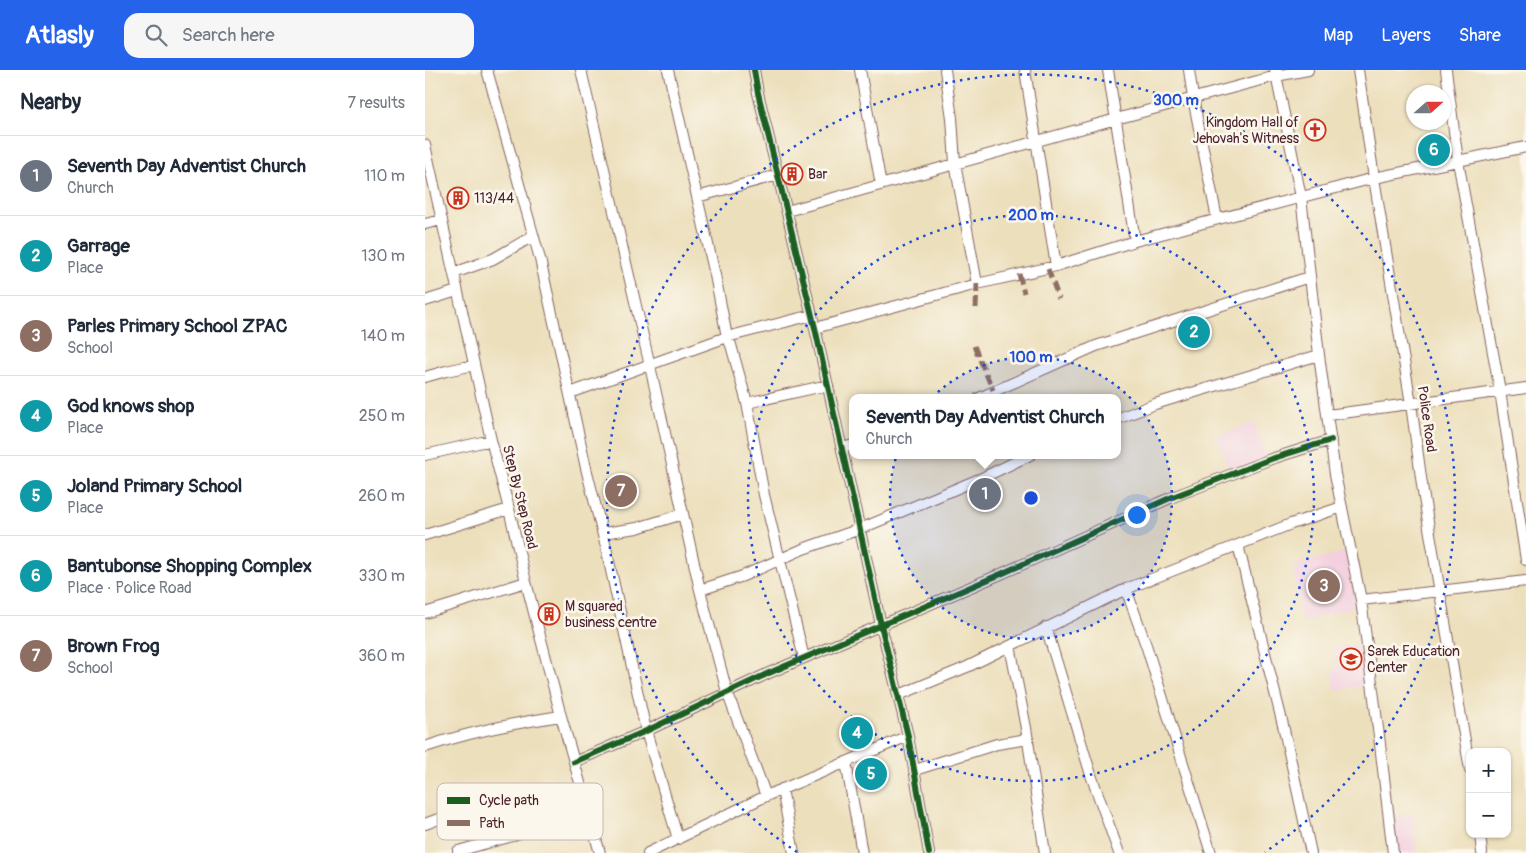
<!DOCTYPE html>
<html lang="en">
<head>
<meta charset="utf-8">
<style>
	body { margin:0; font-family:Pangolin,sans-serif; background:#f6f6f7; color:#1f2937 }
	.controls { position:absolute; right:15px; bottom:15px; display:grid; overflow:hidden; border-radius:10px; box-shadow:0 1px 4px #0004 }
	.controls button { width:45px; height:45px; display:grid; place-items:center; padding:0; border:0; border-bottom:1px solid #e0e1e3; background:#fff; color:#1f2937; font:25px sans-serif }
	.compass { position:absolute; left:981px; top:15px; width:45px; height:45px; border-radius:50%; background:#fff; box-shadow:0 1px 4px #0004; rotate:69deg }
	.you { position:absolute; left:711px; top:444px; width:18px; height:18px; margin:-12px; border:4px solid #fff; border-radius:50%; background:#1a73e8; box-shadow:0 0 0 8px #1a73e833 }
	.badge { display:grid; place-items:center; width:32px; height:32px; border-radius:50%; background:#2563eb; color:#fff; font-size:16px; font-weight:700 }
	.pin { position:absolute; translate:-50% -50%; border:2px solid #fff; box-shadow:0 1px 5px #0006 }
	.popup { position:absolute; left:424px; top:324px; width:272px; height:65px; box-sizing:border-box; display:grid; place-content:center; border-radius:10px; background:#fff; filter:drop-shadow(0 1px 4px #0005); font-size:16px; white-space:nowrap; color:#747a83 }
	.popup b { font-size:19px; color:#1f2937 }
	.popup::after { content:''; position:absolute; left:50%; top:100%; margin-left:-10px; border:10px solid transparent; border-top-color:#fff }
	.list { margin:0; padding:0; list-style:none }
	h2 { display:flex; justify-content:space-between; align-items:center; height:65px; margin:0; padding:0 20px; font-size:21px }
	h2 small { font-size:16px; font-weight:400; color:#747a83 }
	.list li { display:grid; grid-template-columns:32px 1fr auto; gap:15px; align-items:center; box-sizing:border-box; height:80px; padding:0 20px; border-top:1px solid #e0e1e3 }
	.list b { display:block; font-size:19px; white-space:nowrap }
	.list p { margin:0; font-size:16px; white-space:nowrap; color:#747a83 }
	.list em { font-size:16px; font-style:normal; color:#747a83 }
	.icon { flex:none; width:28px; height:28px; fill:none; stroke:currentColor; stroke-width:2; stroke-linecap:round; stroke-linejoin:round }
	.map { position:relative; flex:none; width:1101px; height:783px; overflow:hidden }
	header { display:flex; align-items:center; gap:30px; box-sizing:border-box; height:70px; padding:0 25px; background:#2563eb; color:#fff }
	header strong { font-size:24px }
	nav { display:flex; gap:28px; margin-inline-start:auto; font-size:18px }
	.search { width:350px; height:45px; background:#f6f6f7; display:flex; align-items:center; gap:12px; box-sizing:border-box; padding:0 18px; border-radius:15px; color:#747a83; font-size:19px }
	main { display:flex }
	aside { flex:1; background:#fff }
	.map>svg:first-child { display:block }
</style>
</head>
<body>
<header>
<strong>Atlasly</strong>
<div class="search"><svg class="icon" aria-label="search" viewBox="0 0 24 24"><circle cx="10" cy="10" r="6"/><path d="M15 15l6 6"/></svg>Search here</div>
<nav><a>Map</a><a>Layers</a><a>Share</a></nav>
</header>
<main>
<aside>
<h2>Nearby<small>7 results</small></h2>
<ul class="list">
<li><span class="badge" style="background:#6b7280">1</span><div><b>Seventh Day Adventist Church</b><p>Church</p></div><em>110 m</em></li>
<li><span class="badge" style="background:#0f9aa8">2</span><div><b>Garrage</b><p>Place</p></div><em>130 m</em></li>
<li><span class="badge" style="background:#8d6e63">3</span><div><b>Parles Primary School ZPAC</b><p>School</p></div><em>140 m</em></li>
<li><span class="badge" style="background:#0f9aa8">4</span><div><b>God knows shop</b><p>Place</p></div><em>250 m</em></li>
<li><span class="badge" style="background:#0f9aa8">5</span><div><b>Joland Primary School</b><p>Place</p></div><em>260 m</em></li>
<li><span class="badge" style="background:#0f9aa8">6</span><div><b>Bantubonse Shopping Complex</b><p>Place · Police Road</p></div><em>330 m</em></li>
<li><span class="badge" style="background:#8d6e63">7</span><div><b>Brown Frog</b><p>School</p></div><em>360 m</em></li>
</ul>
</aside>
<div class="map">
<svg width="1101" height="783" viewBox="0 0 1101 783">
	<rect width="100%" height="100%" fill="#fbf7ec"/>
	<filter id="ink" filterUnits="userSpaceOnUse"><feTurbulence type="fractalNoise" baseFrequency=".02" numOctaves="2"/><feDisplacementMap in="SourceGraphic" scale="10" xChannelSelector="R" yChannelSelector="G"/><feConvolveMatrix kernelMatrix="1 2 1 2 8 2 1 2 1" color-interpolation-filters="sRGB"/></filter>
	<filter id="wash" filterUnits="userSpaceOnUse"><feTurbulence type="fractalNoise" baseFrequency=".0096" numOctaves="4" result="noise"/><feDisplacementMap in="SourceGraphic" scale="20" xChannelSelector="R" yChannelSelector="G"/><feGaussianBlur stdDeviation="1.12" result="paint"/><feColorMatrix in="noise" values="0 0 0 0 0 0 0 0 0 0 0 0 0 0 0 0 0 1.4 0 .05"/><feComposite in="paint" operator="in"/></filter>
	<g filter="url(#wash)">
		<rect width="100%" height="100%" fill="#ecdfbc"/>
		<path fill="#f3cfdf" d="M829 352 842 389 805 403 792 366Z
			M921 481 931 536 877 552 868 496Z
			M939 573 946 614 911 621 907 603 911 601 909 578Z
			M989 745 992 783H970L968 747Z"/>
	</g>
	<g filter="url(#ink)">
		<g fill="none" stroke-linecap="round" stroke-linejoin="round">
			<g stroke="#83625e" stroke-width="12">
				<path id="minor" d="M62 0 115 189 161 398 180 473 221 661 253 769
					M156 0 225 296 275 520 302 622 341 726
					M243 0 290 205 302 267 306 275 322 333 339 425 379 588
					M329 0 333 23 390 258 456 555 483 666 504 783
					M435 0 456 115
					M520 0 527 48 530 93 552 214
					M600 0 631 196
					M683 0 710 171
					M764 0 768 28 792 149
					M850 0 876 127 894 285 910 404 936 530 954 666 968 783
					M933 0 949 108 986 334 998 422 1045 700
					M1021 0 1033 91 1075 321 1101 490
					M0 75 66 370 84 439 101 512 136 646 175 783
					M272 127 353 105
					M362 141 691 49 851 6 883 0
					M0 154 17 150
					M29 203 68 189 108 166
					M0 231 32 221
					M390 258 552 214 631 196 710 171 949 108 1101 77
					M0 307 21 301 49 295
					M145 323 302 267 387 245
					M554 328 671 276 884 207
					M322 333 403 315
					M903 345 1101 318
					M692 349 730 334 894 285
					M418 378 428 375
					M0 385 66 370
					M178 463 212 458 258 444
					M0 465 84 439
					M813 475 858 655 886 783
					M701 519 722 578 786 783
					M275 520 318 506 378 479 435 459 559 407 605 385
					M936 530 1101 511
					M0 543 101 512
					M621 557 666 705 694 783
					M585 576 601 658 620 783
					M474 625 542 597 701 519 866 454 917 437
					M0 677C44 662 89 653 136 646
					M149 692 221 661 344 603 576 504 745 428 846 389 906 370
					M421 692 437 783
					M490 700 572 674 603 669
					M357 719 369 783
					M0 754 27 744
					M1055 764 1057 783
					M33 781 84 767 162 737
					M223 783 341 726 483 666"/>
			</g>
			<use href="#minor" stroke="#fff" stroke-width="10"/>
			<path stroke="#8d6e63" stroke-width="5" stroke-dasharray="10 5" stroke-linecap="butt" d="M623 199 634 229
				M594 204 599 223
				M551 238 552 214
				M549 276 568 320"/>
			<g stroke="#fbf7ec" stroke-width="9">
				<path id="cycleway" d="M329 0 333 23 390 258 456 555 483 666 504 783
					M149 692 221 661 344 603 576 504 745 428 846 389 906 370"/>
			</g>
			<use href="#cycleway" stroke="#1b5e20" stroke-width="6"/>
		</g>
	</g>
	<circle cx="606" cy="428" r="141" fill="#1d4ed8" fill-opacity=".12"/>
	<g fill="none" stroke="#1d4ed8" stroke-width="2.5" stroke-dasharray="2.5 5">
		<circle cx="606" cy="428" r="141"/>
		<circle cx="606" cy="428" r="283"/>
		<path d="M372 782A424 424 0 1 1 840 782"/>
	</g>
	<defs>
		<g id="church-ring" transform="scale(1.125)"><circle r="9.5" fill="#fbf7ec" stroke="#c8321e" stroke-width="1.5"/><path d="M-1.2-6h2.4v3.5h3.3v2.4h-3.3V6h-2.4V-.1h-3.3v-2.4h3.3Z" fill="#c8321e"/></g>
		<g id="building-ring" transform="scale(1.125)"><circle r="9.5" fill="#fbf7ec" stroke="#c8321e" stroke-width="1.5"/><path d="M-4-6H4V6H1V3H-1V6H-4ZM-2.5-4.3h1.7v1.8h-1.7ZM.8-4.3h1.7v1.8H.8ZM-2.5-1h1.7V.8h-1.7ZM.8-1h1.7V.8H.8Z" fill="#c8321e"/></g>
		<g id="school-ring" transform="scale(1.125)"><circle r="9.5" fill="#fbf7ec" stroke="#c8321e" stroke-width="1.5"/><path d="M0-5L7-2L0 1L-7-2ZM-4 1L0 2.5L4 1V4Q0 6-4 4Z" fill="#c8321e"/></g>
	</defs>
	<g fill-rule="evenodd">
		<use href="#church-ring" x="890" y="60"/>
		<use href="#building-ring" x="367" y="104"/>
		<use href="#building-ring" x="33" y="128"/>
		<use href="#building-ring" x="124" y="544"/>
		<use href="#school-ring" x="926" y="589"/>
	</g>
	<g text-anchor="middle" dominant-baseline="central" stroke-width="5" stroke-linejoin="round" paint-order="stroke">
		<g font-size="14" fill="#4a1f2b" stroke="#fbf7ec" text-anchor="start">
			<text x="874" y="52" text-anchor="end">Kingdom Hall of<tspan x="874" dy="16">Jehovah's Witness</tspan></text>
			<text x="383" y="104">Bar</text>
			<text x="49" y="128">113/44</text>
			<text x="140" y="536">M squared<tspan x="140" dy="16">business centre</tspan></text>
			<text x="942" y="581">Sarek Education<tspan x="942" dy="16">Center</tspan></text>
		</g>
		<g font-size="14" fill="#4a1f2b" stroke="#fbf7ec">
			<text transform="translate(1002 349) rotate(82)">Police Road</text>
			<text transform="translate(95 427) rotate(76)">Step By Step Road</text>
		</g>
	</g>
	<rect x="12" y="713" width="166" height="57" rx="8" fill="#fbf7ec" stroke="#c6b6b2" stroke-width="1"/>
	<rect x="22" y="727" width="23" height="7" fill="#1b5e20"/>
	<rect x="22" y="750" width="23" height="6" fill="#8d6e63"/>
	<g font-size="14" fill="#4a1f2b">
		<text x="54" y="735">Cycle path</text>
		<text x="54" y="758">Path</text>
	</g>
	<circle cx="606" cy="428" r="8" fill="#1d4ed8" stroke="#fbf7ec" stroke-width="2.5"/>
	<g font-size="15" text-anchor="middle" font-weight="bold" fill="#1d4ed8" stroke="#fbf7ec" stroke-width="5" stroke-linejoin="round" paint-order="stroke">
		<text x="751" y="35">300 m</text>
		<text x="606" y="150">200 m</text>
		<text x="606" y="292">100 m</text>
	</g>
</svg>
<div class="controls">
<button>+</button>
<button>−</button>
</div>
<svg class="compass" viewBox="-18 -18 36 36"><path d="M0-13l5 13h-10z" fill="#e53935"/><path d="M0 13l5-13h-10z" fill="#747a83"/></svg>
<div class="you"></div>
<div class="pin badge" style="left:560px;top:424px;background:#6b7280">1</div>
<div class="popup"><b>Seventh Day Adventist Church</b>Church</div>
<div class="pin badge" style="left:769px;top:262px;background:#0f9aa8">2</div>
<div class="pin badge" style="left:899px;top:516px;background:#8d6e63">3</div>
<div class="pin badge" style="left:432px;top:663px;background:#0f9aa8">4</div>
<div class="pin badge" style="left:446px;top:704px;background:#0f9aa8">5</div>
<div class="pin badge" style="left:1009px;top:80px;background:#0f9aa8">6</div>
<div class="pin badge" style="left:196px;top:421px;background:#8d6e63">7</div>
</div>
</main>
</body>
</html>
